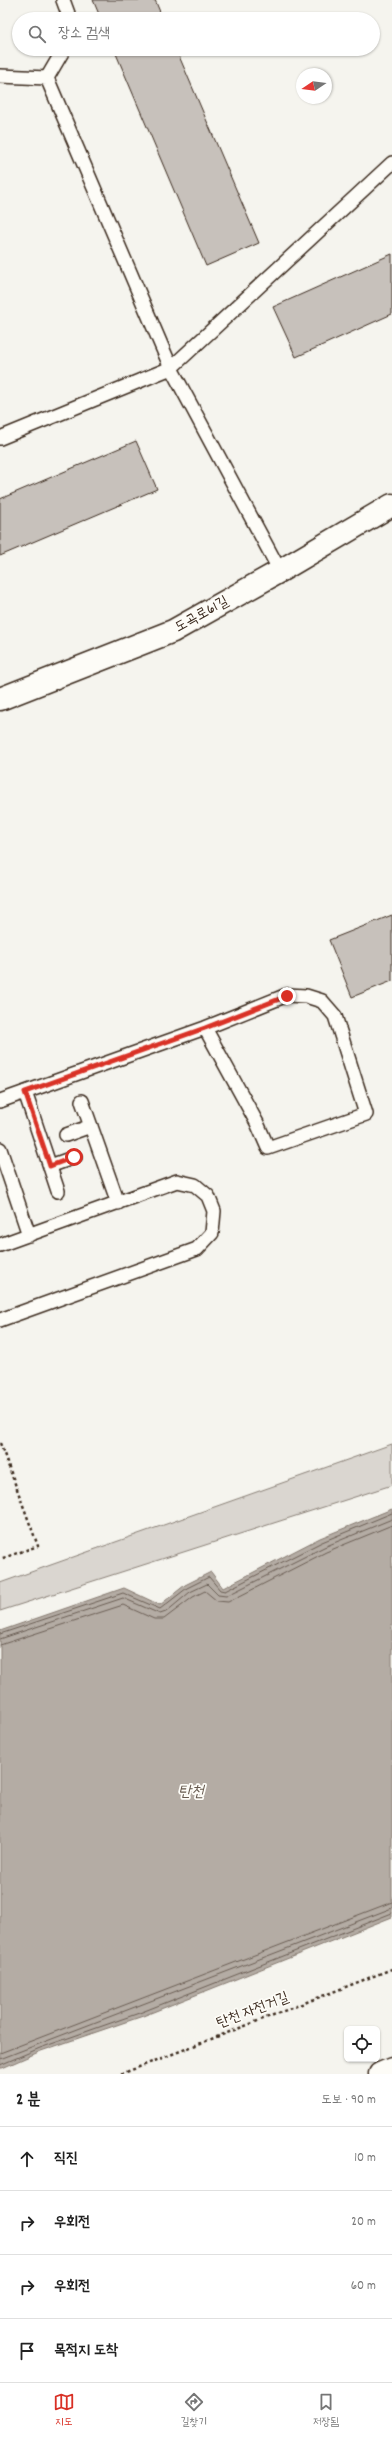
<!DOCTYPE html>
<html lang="ko">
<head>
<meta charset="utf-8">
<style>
	body { margin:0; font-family:Dekko,"Poor Story",sans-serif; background:#f2f2f2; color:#222 }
	.controls { position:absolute; right:12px; bottom:12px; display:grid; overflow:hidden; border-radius:6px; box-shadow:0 1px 3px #0004 }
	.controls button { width:36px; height:36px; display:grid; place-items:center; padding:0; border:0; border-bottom:1px solid #e0e0e0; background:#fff; color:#222; font:20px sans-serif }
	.compass { position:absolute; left:296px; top:68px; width:36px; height:36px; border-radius:50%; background:#fff; box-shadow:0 1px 3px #0004; rotate:257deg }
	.stop { position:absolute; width:12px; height:12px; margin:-9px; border:3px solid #d93025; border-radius:50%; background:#fff }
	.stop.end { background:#d93025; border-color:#fff; box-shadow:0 1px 4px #0008 }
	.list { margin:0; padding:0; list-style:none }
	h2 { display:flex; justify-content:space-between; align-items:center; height:52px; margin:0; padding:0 16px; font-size:17px }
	h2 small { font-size:13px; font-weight:400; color:#767676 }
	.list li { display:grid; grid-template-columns:26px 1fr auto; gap:12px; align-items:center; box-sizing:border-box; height:64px; padding:0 16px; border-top:1px solid #e0e0e0 }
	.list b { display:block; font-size:15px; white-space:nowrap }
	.list em { font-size:13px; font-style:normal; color:#767676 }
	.icon { flex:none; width:22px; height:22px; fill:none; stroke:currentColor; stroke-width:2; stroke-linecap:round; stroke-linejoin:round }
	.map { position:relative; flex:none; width:392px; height:2074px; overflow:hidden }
	.search { position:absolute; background:#fff; box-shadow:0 1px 3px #0004; left:12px; right:12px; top:12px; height:44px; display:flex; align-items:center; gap:10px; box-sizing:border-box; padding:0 14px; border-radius:22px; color:#767676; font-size:15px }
	.sheet { height:308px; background:#fff }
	nav { display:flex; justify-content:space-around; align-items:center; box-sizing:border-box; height:56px; border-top:1px solid #e0e0e0; background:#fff; font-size:11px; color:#767676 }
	nav a { display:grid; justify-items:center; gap:2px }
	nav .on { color:#d93025 }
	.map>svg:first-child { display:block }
</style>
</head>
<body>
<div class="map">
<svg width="392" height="2074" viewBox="0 0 392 2074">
	<rect width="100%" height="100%" fill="#f5f4ee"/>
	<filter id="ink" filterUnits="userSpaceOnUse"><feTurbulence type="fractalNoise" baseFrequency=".025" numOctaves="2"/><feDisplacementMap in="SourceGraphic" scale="8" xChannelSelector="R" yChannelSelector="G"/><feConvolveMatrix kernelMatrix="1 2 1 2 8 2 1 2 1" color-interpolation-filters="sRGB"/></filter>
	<g filter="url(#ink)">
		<path fill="#dad6d0" stroke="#8a8077" d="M392 1444V1485L0 1611V1583Z"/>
		<path fill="#b4aca4" stroke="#84786e" d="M392 1509V1917L143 2016 41 2051 0 2069V1631L124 1588 160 1605 185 1585 211 1572 223 1588 320 1538Z"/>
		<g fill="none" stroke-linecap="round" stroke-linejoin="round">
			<path stroke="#6b5e54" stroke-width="1" d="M0 1634 123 1593 160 1609 187 1588 209 1577 220 1590 225 1591 322 1542 392 1513
				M0 1639 123 1598 160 1614 166 1612 190 1592 207 1584 218 1595 226 1596 324 1547 392 1519
				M0 1645 123 1605 154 1619H164L193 1597 205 1591 217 1601 228 1602 326 1552 392 1525
				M0 2053 392 1902
				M0 2059 392 1908
				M0 2065 40 2048 142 2012 392 1913"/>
		</g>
		<path fill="#c7c1bb" stroke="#3b2a1e" d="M93 0H155L163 19H101Z
			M114 49H176L259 243 206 266Z
			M392 254V314L296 357 273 307Z
			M136 441 157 489 0 556V499Z
			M392 915V981L352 997 329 940Z"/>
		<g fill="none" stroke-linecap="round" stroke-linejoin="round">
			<g stroke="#3b2a1e" stroke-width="16">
				<path id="lane" d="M63 0 70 19
					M0 76 47 78 64 49
					M47 78 171 368 280 571
					M0 438 171 368 392 163
					M25 1092 58 1191
					M0 1101 205 1028 287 995 306 996 322 1001 335 1016 366 1114 268 1148 257 1123 205 1028
					M82 1101 118 1203
					M66 1135 91 1126
					M0 1149 29 1235
					M50 1166 75 1157
					M0 1245 177 1181 195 1185 208 1196 214 1211 212 1233 197 1249 0 1320"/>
			</g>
			<g stroke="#3b2a1e" stroke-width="25">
				<path id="street" d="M0 699 173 631 280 571 392 505"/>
			</g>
			<g stroke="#3b2a1e" stroke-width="25">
				<path id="highway" d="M380 2074 392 2069"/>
			</g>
			<path stroke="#3b2a1e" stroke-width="2.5" stroke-dasharray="3 3" stroke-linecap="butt" d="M0 1443 38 1546 0 1559
				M121 2074 392 1969"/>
			<use href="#lane" stroke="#fdfcf7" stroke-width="13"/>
			<use href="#street" stroke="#fdfcf7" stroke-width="22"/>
			<use href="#highway" stroke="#fdfcf7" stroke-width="22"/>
		</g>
	</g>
	<g fill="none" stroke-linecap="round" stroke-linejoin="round" filter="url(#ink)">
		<path stroke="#d93025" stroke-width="5" d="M74 1157 50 1166 25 1092 205 1028 287 996"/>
	</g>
	<g text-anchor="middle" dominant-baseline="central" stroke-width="3.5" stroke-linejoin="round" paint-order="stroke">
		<g font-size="15" fill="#3b2a1e" stroke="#fdfcf7">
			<text transform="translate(202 615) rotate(-29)">도곡로61길</text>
			<text transform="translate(253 2011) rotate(-21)">탄천 자전거길</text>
		</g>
		<g font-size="16" font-style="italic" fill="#65584d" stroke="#fdfcf7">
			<text x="191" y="1792">탄천</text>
		</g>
	</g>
</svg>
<div class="controls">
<button><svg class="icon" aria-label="locate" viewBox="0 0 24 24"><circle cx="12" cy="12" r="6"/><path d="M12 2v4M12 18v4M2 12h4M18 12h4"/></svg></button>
</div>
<svg class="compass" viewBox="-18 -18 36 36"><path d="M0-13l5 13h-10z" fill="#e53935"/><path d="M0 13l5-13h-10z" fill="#767676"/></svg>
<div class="stop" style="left:74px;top:1157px"></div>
<div class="stop end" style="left:287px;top:996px"></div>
<div class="search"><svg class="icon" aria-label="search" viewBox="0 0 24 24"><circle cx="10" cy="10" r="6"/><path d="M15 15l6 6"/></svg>장소 검색</div>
</div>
<section class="sheet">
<h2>2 분<small>도보 · 90 m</small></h2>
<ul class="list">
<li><svg class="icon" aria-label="ahead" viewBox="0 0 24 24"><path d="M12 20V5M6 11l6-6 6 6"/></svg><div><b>직진</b></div><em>10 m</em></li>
<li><svg class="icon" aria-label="right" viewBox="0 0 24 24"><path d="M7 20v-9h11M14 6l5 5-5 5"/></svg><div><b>우회전</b></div><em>20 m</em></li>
<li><svg class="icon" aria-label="right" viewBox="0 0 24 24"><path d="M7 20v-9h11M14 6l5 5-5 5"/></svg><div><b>우회전</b></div><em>60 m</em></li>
<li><svg class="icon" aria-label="arrive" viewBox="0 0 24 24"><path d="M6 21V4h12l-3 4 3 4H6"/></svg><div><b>목적지 도착</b></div></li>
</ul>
</section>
<nav>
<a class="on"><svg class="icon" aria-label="map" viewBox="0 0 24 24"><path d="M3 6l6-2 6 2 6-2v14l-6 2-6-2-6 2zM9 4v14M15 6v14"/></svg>지도</a>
<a><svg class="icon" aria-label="directions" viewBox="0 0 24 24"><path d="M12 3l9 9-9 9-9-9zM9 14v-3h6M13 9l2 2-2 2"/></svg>길찾기</a>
<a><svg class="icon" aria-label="saved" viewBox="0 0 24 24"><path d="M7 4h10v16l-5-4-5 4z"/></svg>저장됨</a>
</nav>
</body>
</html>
